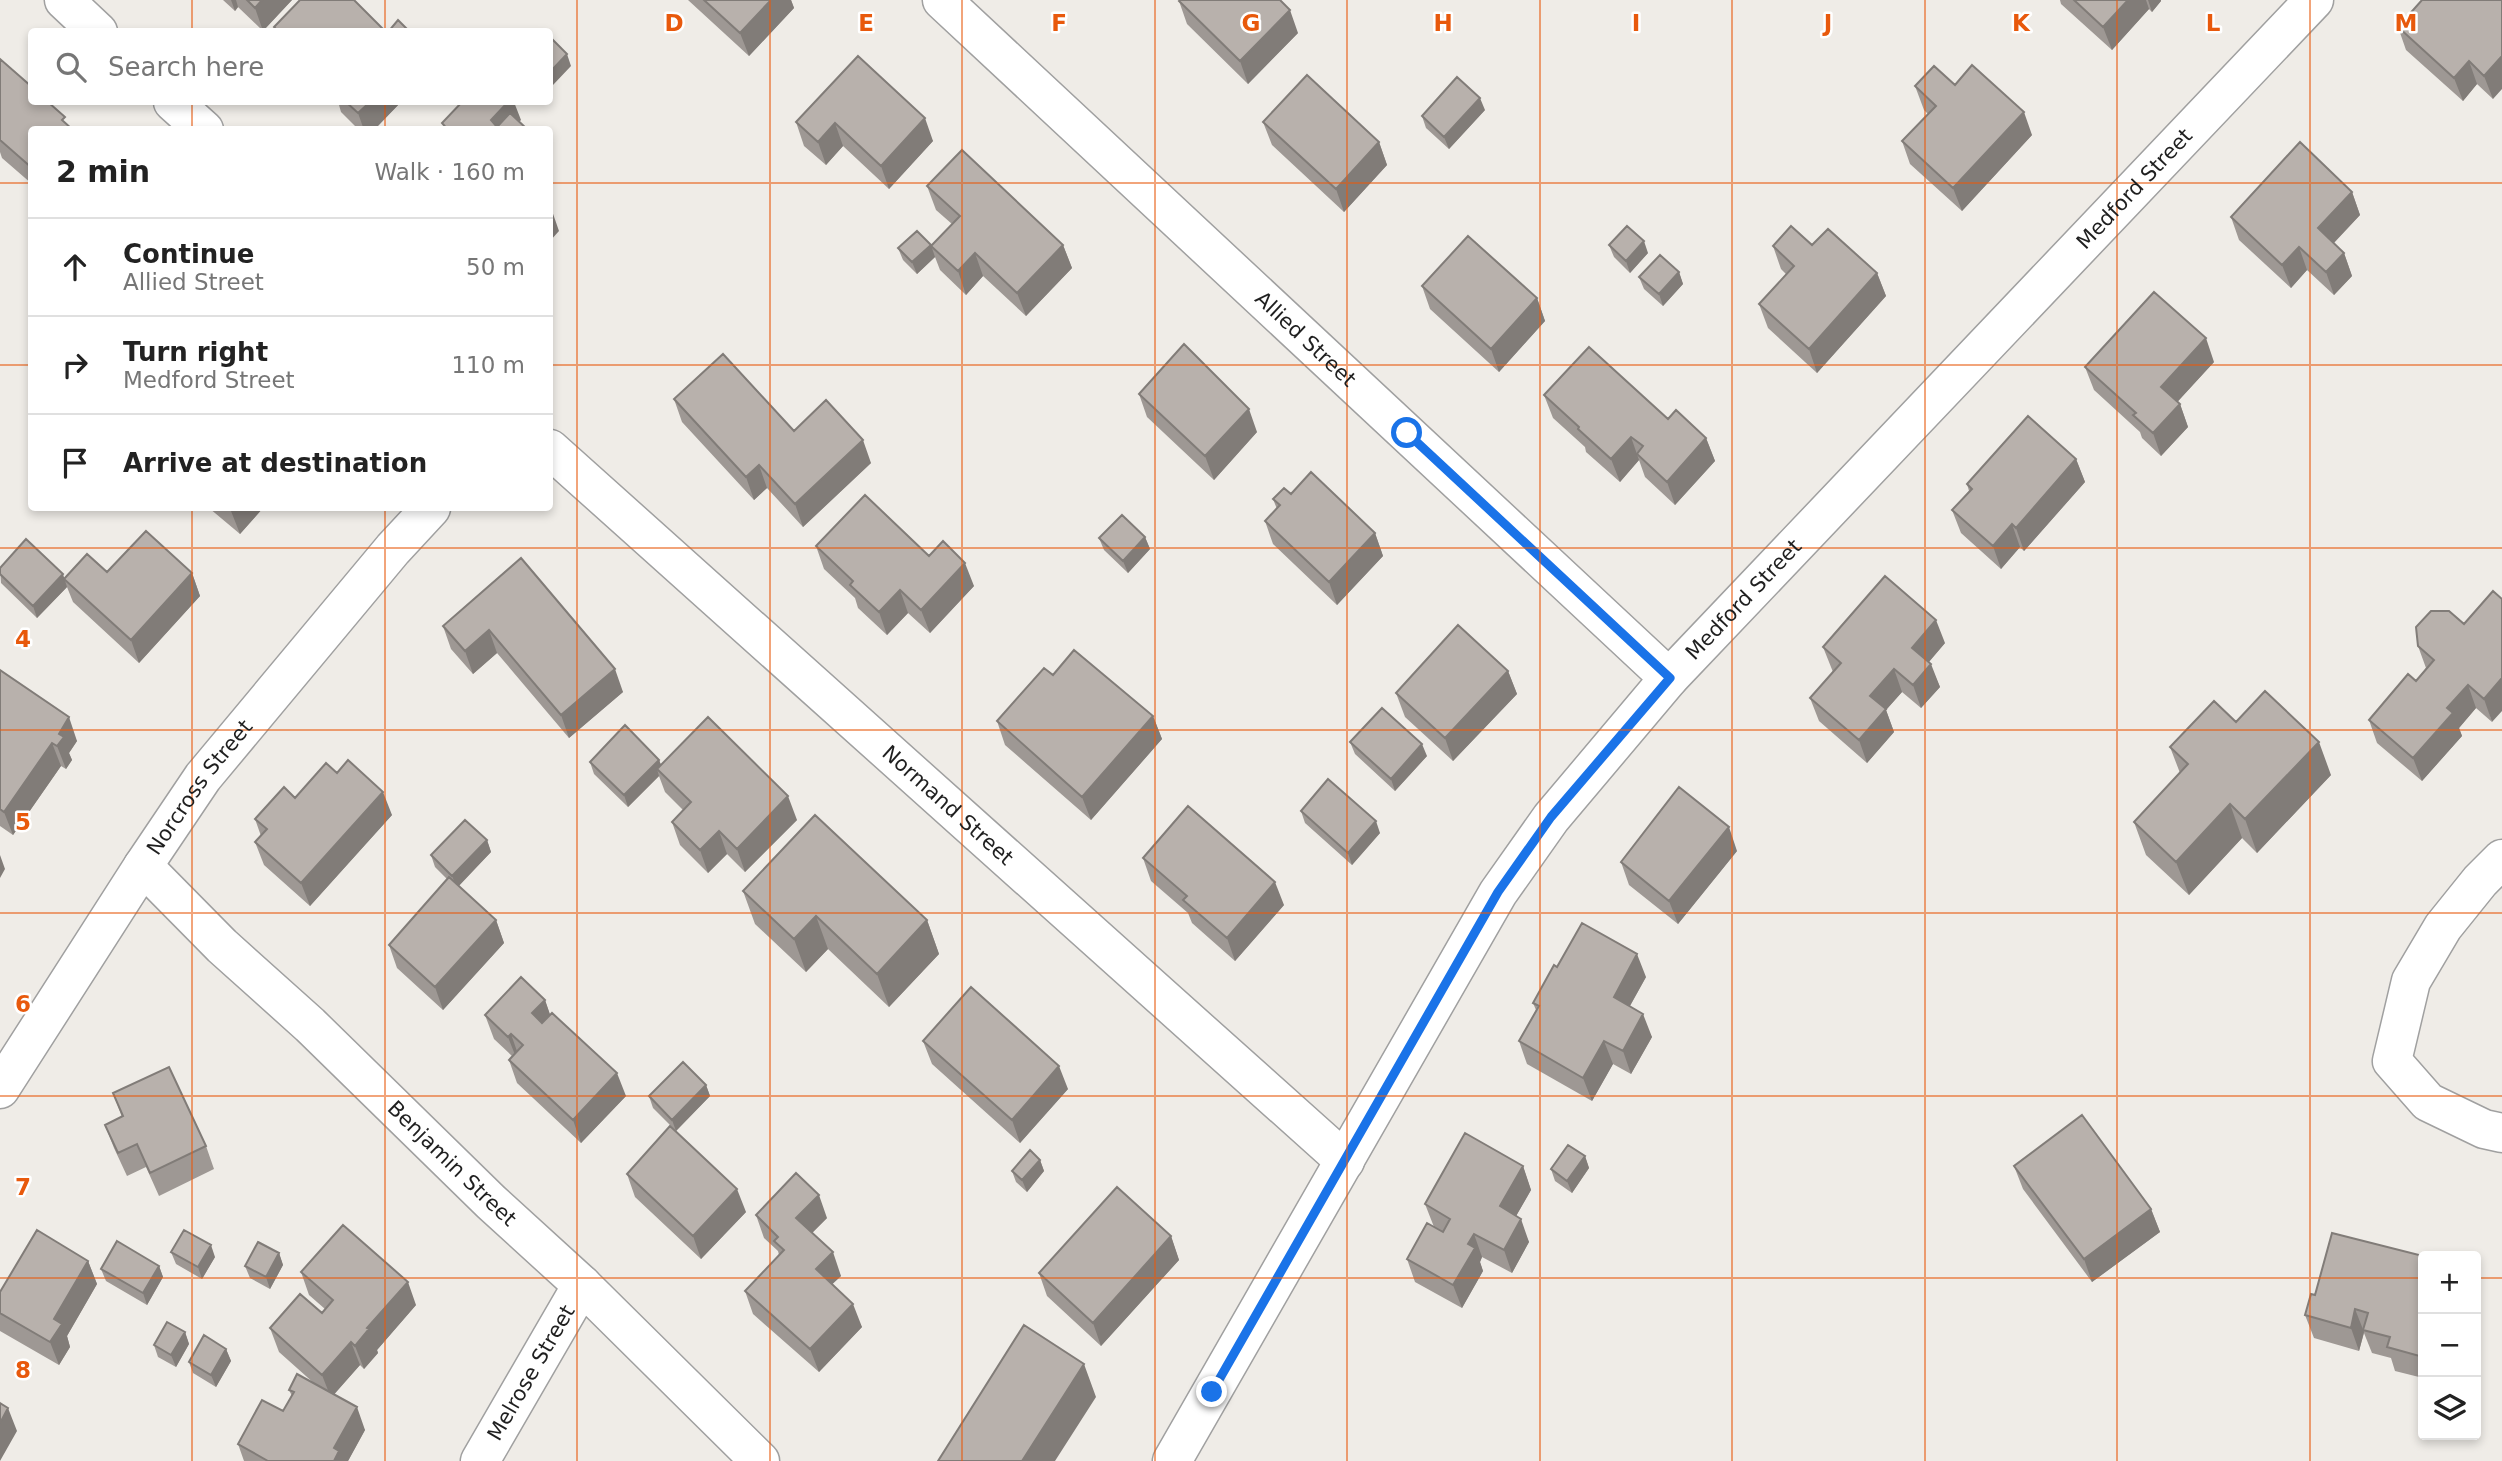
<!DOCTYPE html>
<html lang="en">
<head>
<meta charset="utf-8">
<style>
	body { margin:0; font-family:"DejaVu Sans",sans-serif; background:#f2f2f2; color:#222 }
	.controls { position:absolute; right:21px; bottom:21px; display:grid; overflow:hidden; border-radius:7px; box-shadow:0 4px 10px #0003 }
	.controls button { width:63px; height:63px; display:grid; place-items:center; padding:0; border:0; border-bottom:2px solid #e0e0e0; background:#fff; color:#222; font:35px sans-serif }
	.stop { position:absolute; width:21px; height:21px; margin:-16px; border:5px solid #1a73e8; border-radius:50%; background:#fff }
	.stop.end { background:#1a73e8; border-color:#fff; box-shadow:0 2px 7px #0008 }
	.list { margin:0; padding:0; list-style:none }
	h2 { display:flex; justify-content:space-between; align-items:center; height:91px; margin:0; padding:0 28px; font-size:30px }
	h2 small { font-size:23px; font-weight:400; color:#767676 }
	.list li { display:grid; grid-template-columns:46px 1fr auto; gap:21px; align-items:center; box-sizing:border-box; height:98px; padding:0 28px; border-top:2px solid #e0e0e0 }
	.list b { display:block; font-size:26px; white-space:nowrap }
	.list p { margin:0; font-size:23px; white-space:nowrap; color:#767676 }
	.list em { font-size:23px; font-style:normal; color:#767676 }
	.icon { flex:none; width:38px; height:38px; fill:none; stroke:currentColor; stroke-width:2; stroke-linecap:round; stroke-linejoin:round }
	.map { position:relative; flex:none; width:2502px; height:1461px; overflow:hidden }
	.search { position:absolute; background:#fff; box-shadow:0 4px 10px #0003; left:28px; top:28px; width:525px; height:77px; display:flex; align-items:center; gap:18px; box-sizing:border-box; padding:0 24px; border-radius:7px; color:#767676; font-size:26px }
	.panel { position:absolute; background:#fff; box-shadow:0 4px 10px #0003; left:28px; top:126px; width:525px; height:385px; border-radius:7px }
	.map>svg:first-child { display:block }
</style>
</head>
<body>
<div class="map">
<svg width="2502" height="1461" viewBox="0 0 2502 1461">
	<rect width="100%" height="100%" fill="#efece7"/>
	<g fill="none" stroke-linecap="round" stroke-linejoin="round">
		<g stroke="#a0a0a0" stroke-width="41">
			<g id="street">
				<path d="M64 0 98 32"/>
				<path id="s1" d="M942 0 1669 678"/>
				<path d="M173 102 204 130"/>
				<path id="s2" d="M550 449 1345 1161"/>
				<path d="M2502 859 2480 881 2443 927 2411 981 2392 1061 2428 1102 2484 1129 2502 1133"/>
				<path id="s3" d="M143 866 222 946 310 1025 491 1202 582 1285 760 1461"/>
				<path id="s4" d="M0 1089 143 866 203 777 393 549 431 508"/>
				<path id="s5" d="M480 1461 582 1285"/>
				<path id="s6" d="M1172 1461 1498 893 1551 818 1669 678 2314 0"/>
			</g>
		</g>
		<use href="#street" stroke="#fff" stroke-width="38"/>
	</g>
	<path fill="#9e9894" d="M223 0H292L263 31 238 7 235 11Z
		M688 0H791L794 8 749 56Z
		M2060 0H2161V1L2152 12 2149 9 2112 50 2061 4Z
		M2502 0 2493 99 2477 84 2463 101 2406 50 2398 27Z
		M1179 1 1298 33 1248 84 1187 24Z
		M858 56 933 141 889 189 843 146 826 165 804 146 796 122Z
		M0 59 32 130V184L2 158 0 152Z
		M1955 85 2032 135 1962 211 1910 164 1902 141 1928 114 1924 110 1915 86Z
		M335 102H401L374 130H359L341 112 339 105Z
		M1485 110 1449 149 1426 128 1422 116Z
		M1263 122 1379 142 1387 165 1344 212 1272 145Z
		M927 186 1063 245 1072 268 1026 316 983 276 966 295 940 270 935 257 917 274 903 260 898 248 931 246 952 224 936 210Z
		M2352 192 2360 215 2334 243 2344 253 2352 276 2334 295 2307 270 2291 288 2239 240 2231 217Z
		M1609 245 1648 253 1630 273 1614 257Z
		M1812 245 1877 273 1886 296 1817 373 1768 328 1759 304 1786 274 1781 269 1773 246Z
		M1679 272 1683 284 1663 306 1644 289 1639 277Z
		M1422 286 1537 298 1545 321 1499 372 1430 309Z
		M2214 362 2177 402 2180 404 2188 427 2161 456 2142 438 2140 432 2094 390 2085 367Z
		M1139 394 1257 432 1214 480 1147 417Z
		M1544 395 1668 419 1706 438 1715 461 1675 505 1645 477 1639 460 1620 482 1586 452 1585 447 1553 418Z
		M674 399 794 431 871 463 803 527 767 488 754 500 682 422Z
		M2076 459 2085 482 2024 551 2020 547 2001 569 1961 533 1952 510 1969 491 1967 484Z
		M1273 499 1375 533 1383 556 1337 605 1273 544 1265 521 1277 509Z
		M209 508H263L240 534Z
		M1145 537 1150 549 1128 573 1104 550 1099 538Z
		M816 546 929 556 974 586 930 633 908 613 887 635 858 608 855 598 824 569Z
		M521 558 623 692 569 738 497 653 473 674 451 649 443 626Z
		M0 568 65 578 107 572 192 573 200 596 139 663 73 602 67 587 37 618 1 583Z
		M2464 624 2492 722 2476 708 2459 728 2462 736 2422 781 2377 743 2369 720 2416 681 2426 668 2418 646Z
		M1945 643 1929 662 1940 687 1921 708 1902 692 1886 710 1894 732 1867 763 1819 721 1810 698 1833 672 1823 647Z
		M0 670 77 741 69 753 72 760 66 769 61 766 13 835 0 826Z
		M1508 671 1517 694 1453 761 1405 717 1396 693Z
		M1153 716 1162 739 1091 820 1005 745 997 721Z
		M2236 722 2331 775 2257 853 2242 838 2189 895 2146 855 2134 822 2180 773 2170 747Z
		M1350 742 1427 756 1395 791 1355 754Z
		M659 760 661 765 797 820 745 872 727 854 708 873 680 845 672 822 683 810 665 792 659 776 628 807 594 774 590 762Z
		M337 773 392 815 310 906 264 865 255 842 261 836 255 819 295 798Z
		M1301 811 1380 833 1352 865 1305 823Z
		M487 840 491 852 458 886 496 920 504 943 443 1010 397 968 389 945 447 879 435 867 431 855Z
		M1737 851 1678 924 1629 885 1621 862Z
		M1143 858 1284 905 1235 961 1192 923 1188 913 1151 881Z
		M743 891 927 920 939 954 889 1007 828 949 806 972 755 924Z
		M1557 967 1646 977 1630 1006 1652 1037 1631 1074 1613 1064 1592 1101 1527 1064 1519 1041 1536 1010 1533 1003Z
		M545 1000 550 1015 626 1096 581 1143 517 1083 509 1060 512 1056 494 1039 485 1015Z
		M923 1041 1068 1089 1020 1143 932 1064Z
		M706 1085 710 1096 676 1131 653 1108 649 1096Z
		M113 1093 206 1146 214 1169 159 1196 146 1167 127 1176 114 1148 105 1125 122 1117Z
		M1585 1156 1589 1168 1572 1193 1555 1181 1551 1169Z
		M1040 1160 1044 1171 1027 1192 1016 1182 1012 1171Z
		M1523 1166 1531 1190 1516 1216 1529 1242 1512 1273 1482 1257 1480 1262 1483 1271 1462 1308 1415 1282 1407 1259 1434 1227 1425 1204Z
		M2014 1166 2151 1209 2160 1232 2092 1282 2023 1189Z
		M627 1174 746 1212 701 1259 635 1197Z
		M756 1215 827 1218 812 1233 841 1276 832 1284 862 1327 819 1372 753 1314 745 1291 779 1255 778 1251 764 1238Z
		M1171 1236 1179 1260 1101 1346 1047 1296 1039 1273Z
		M171 1252 215 1257 202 1279 176 1264Z
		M279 1253 283 1265 270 1289 250 1278 245 1266Z
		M2423 1256V1378L2395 1371 2391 1358 2372 1353 2364 1333 2359 1351 2314 1338 2305 1315 2315 1295Z
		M88 1261 97 1284 67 1336 70 1347 59 1365 0 1331V1292Z
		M159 1266 163 1277 147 1305 106 1281 101 1269Z
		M301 1272 416 1305 377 1350 378 1353 364 1369 360 1365 334 1394 365 1430 348 1461H244L238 1444 283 1411 292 1396 289 1390 316 1385 279 1352 270 1328 322 1313 325 1309 309 1295Z
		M185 1332 189 1344 176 1367 158 1357 154 1345Z
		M226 1349 231 1361 216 1387 193 1373 189 1362Z"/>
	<path fill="#817c78" d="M231 0H236L238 7 235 11Z
		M262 0H292L263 31 255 8Z
		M771 0H791L794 8 749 56 740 33Z
		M2128 0H2146L2149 9 2112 50 2103 27Z
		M2148 0H2161V1L2152 12Z
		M1290 10 1298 33 1248 84 1240 61Z
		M567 54 571 66 553 85 550 72Z
		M2502 56V89L2493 99 2484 76Z
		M2469 61 2477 84 2463 101 2454 78Z
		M1480 98 1485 110 1449 149 1444 137Z
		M370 102H401L374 130H364L358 113Z
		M508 102H514L521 120 512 130H494L491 120Z
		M2024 112 2032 135 1962 211 1953 188Z
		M925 118 933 141 889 189 881 166Z
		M835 123 843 146 826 165 818 142Z
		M1379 142 1387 165 1344 212 1336 189Z
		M2352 192 2360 215 2326 251 2318 228Z
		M551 208 559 231 550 241V209Z
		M1644 241 1648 253 1630 273 1626 261Z
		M931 245 935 257 917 274 912 262Z
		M1063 245 1072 268 1026 316 1017 293Z
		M2299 247 2307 270 2291 288 2282 265Z
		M975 253 983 276 966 295 958 271Z
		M2344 253 2352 276 2334 295 2326 272Z
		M1679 272 1683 284 1663 306 1659 294Z
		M1877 273 1886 296 1817 373 1809 349Z
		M1537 298 1545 321 1499 372 1491 349Z
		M2206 338 2214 362 2170 410 2161 387Z
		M2180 404 2188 427 2161 456 2153 433Z
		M1249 409 1257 432 1214 480 1205 456Z
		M1631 437 1639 460 1620 482 1611 459Z
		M1706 438 1715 461 1675 505 1667 482Z
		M863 440 871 463 803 527 795 504Z
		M2076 459 2085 482 2024 551 2016 528Z
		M759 465 767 488 754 500 746 477Z
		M235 508H263L240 534 231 511Z
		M2012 524 2020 547 2001 569 1993 546Z
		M1375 533 1383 556 1337 605 1329 582Z
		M1145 537 1150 549 1128 573 1123 561Z
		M965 563 974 586 930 633 921 610Z
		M192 573 200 596 139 663 131 640Z
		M63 574 67 587 37 618 33 606Z
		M900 590 908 613 887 635 879 612Z
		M1936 620 1945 643 1921 671 1912 648Z
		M489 630 497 653 473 674 465 651Z
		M1931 664 1940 687 1921 708 1913 685Z
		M615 669 623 692 569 738 561 715Z
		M1894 669 1902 692 1886 710 1894 732 1867 763 1859 740 1870 696Z
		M1508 671 1517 694 1453 761 1445 738Z
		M2502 678V711L2492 722 2484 699Z
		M2468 685 2476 708 2459 728 2462 736 2422 781 2413 758 2447 708Z
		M1153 716 1162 739 1091 820 1082 797Z
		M69 717 77 741 69 753 72 760 66 769 57 746 59 734Z
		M2319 742 2331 775 2257 853 2245 819Z
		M52 743 61 766 13 835 4 812Z
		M1422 744 1427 756 1395 791 1391 779Z
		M659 760 664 772 657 769 659 776 628 807 624 795Z
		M383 792 392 815 310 906 301 883Z
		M788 796 797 820 745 872 737 849Z
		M2230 804 2242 838 2189 895 2176 862Z
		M1376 821 1380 833 1352 865 1348 853Z
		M1729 827 1737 851 1678 924 1669 901Z
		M719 831 727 854 708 873 700 850Z
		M487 840 491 852 457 888 452 876Z
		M0 855 5 869 0 878Z
		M1275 882 1284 905 1235 961 1227 938Z
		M816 916 828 949 806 972 794 939Z
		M496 920 504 943 443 1010 435 987Z
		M927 920 939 954 889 1007 877 974Z
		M1637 954 1646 977 1622 1020 1614 997Z
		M545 1000 553 1023 540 1037 532 1013Z
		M1643 1014 1652 1037 1631 1074 1623 1051Z
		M511 1034 519 1057 517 1060 508 1037Z
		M1604 1041 1613 1064 1592 1101 1583 1078Z
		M1059 1066 1068 1089 1020 1143 1012 1120Z
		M617 1073 626 1096 581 1143 573 1120Z
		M706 1085 710 1096 676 1131 672 1120Z
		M1585 1156 1589 1168 1572 1193 1567 1181Z
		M1040 1160 1044 1171 1027 1192 1022 1180Z
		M1523 1166 1531 1190 1508 1230 1500 1206Z
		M737 1189 746 1212 701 1259 693 1236Z
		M819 1195 827 1218 804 1241 796 1218Z
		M2151 1209 2160 1232 2092 1282 2084 1259Z
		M1521 1219 1529 1242 1512 1273 1504 1250Z
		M1474 1234 1482 1257 1480 1262 1483 1271 1462 1308 1453 1285 1468 1244Z
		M1171 1236 1179 1260 1101 1346 1093 1323Z
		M211 1245 215 1257 202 1279 198 1267Z
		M833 1252 841 1276 824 1292 816 1269Z
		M279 1253 283 1265 270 1289 266 1277Z
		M88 1261 97 1284 67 1336 70 1347 59 1365 50 1342 54 1319Z
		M159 1266 163 1277 147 1305 143 1293Z
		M408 1282 416 1305 377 1350 378 1353 364 1369 355 1346 367 1328Z
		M853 1304 862 1327 819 1372 810 1349Z
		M2355 1309 2364 1332 2359 1351 2351 1328Z
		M185 1332 189 1344 176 1367 171 1355Z
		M351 1342 360 1365 331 1398 322 1375Z
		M226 1349 231 1361 216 1387 211 1375Z
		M1084 1364 1096 1397 1055 1461H1022Z
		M357 1407 365 1430 348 1461H334V1448Z
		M8 1408 17 1431 0 1461V1423Z"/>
	<path fill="#b8b1ac" stroke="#817c78" stroke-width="2" d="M247 0H262L255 8Z
		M300 0H354L386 32H279L274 27Z
		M704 0H771L740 33Z
		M1180 0H1280L1290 10 1240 61 1179 1Z
		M2074 0H2128L2103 27Z
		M2422 0H2502V56L2484 76 2469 61 2454 78 2398 27Z
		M398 20 410 32H388Z
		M550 37 567 54 550 72Z
		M858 56 925 118 881 166 835 123 818 142 796 122Z
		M0 59 32 87V102H48L65 117 62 120 73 130H32V168L0 140Z
		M1972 65 2024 112 1953 188 1902 141 1936 106 1915 86 1934 66 1955 85Z
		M1307 75 1379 142 1336 189 1263 122Z
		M1457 77 1480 98 1444 137 1422 116Z
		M346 102H370L358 113Z
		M462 102H508L491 120 497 127 510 113 528 130H448L442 123Z
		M2300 142 2352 192 2318 228 2344 253 2326 272 2299 247 2282 265 2231 217Z
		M962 150 1063 245 1017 293 975 253 958 271 931 246 960 216 927 186Z
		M1627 226 1644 241 1626 261 1609 245Z
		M1791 226 1812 245 1828 229 1877 273 1809 349 1759 304 1794 266 1773 246Z
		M917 231 931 245 912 262 898 248Z
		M1468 236 1537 298 1491 349 1422 286Z
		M1660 255 1679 272 1659 294 1639 277Z
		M2154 292 2206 338 2161 387 2180 404 2153 433 2133 415 2136 413 2085 367Z
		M1184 344 1249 409 1205 456 1139 394Z
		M1589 347 1668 419 1676 410 1706 438 1667 482 1637 454 1643 446 1631 437 1611 459 1578 429 1579 427 1544 395Z
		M723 354 794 431 826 400 863 440 795 504 759 465 746 477 674 399Z
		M2028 416 2076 459 2016 528 2012 524 1993 546 1952 510 1972 489 1967 484Z
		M1311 472 1375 533 1329 582 1265 521 1280 505 1273 499 1284 488 1291 494Z
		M865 495 929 556 943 541 965 563 921 610 900 590 879 612 850 585 853 581 816 546Z
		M1122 515 1145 537 1123 561 1099 538Z
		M146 531 192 573 131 640 64 579 87 554 107 572Z
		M26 539 63 574 33 606 0 574V568Z
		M521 558 615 669 561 715 489 630 465 651 443 626Z
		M1885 576 1936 620 1912 648 1931 664 1913 685 1894 669 1870 696 1886 709 1859 740 1810 698 1841 663 1823 647Z
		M2493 591 2502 599V678L2484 699 2468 685 2447 708 2453 713 2413 758 2369 720 2408 674 2416 681 2434 660 2418 646 2416 627 2431 611H2449L2464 624Z
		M1458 625 1508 671 1445 738 1396 693Z
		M1074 650 1153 716 1082 797 997 721 1044 668 1053 675Z
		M0 670 69 717 59 734 64 737 57 746 52 743 4 812 0 809Z
		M2265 691 2319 742 2245 819 2230 804 2176 862 2134 822 2188 764 2170 747 2214 701 2236 722Z
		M1382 708 1422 744 1391 779 1350 742Z
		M708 717 788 796 737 849 719 831 700 850 672 822 691 802 657 769Z
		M625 725 659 760 624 795 590 762Z
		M348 760 383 792 301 883 255 842 267 829 255 819 284 787 295 798 326 763 337 773Z
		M1328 779 1376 821 1348 853 1301 811Z
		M1679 787 1729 827 1669 901 1621 862Z
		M1188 806 1275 882 1227 938 1183 900 1187 896 1143 858Z
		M815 815 927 920 877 974 816 916 794 939 743 891Z
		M465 820 487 840 452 876 431 855Z
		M449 877 496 920 435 987 389 945Z
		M1582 923 1637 954 1614 997 1643 1014 1623 1051 1604 1041 1583 1078 1519 1041 1539 1006 1533 1003 1554 965 1557 967Z
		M521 977 545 1000 532 1013 542 1023 552 1013 617 1073 573 1120 509 1060 523 1045 511 1034 508 1037 485 1015Z
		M971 987 1059 1066 1012 1120 923 1041Z
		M683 1062 706 1085 672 1120 649 1096Z
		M169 1067 206 1146 150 1173 137 1144 118 1153 105 1125 123 1116 113 1093Z
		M2082 1115 2151 1209 2084 1259 2014 1166Z
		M670 1126 737 1189 693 1236 627 1174Z
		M1465 1133 1523 1166 1500 1206 1521 1219 1504 1250 1474 1234 1468 1244 1475 1248 1453 1285 1407 1259 1427 1223 1443 1232 1450 1219 1425 1204Z
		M1568 1145 1585 1156 1567 1181 1551 1169Z
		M1030 1150 1040 1160 1022 1180 1012 1171Z
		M796 1173 819 1195 796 1218 833 1252 816 1269 853 1304 810 1349 745 1291 784 1250 774 1241 778 1237 756 1215Z
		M1117 1187 1171 1236 1093 1323 1039 1273Z
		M343 1225 408 1282 367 1328 369 1329 355 1346 351 1342 322 1375 270 1328 300 1294 322 1313 333 1300 301 1272Z
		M37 1230 88 1261 54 1319 62 1324 50 1342 0 1313V1292Z
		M184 1230 211 1245 198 1267 171 1252Z
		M2332 1233 2423 1256V1357L2387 1347 2390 1337 2363 1330 2368 1313 2355 1309 2351 1328 2305 1315 2311 1294 2315 1295Z
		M117 1241 159 1266 143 1293 101 1269Z
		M258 1242 279 1253 266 1277 245 1266Z
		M167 1322 185 1332 171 1355 154 1345Z
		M1024 1325 1084 1364 1022 1461H938Z
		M204 1335 226 1349 211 1375 189 1362Z
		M297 1374 357 1407 334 1448 339 1451 334 1461H268L238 1444 262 1400 283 1411 294 1392 289 1390Z
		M0 1403 8 1408 0 1423Z"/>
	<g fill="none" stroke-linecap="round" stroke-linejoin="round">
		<path stroke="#1a73e8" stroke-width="9" d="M1212 1392 1498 892 1551 817 1670 678 1407 433"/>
	</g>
	<path fill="none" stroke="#e8590c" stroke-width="2" stroke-opacity="0.55" d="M192 0V32M385 0V32M577 0V1461M770 0V1461M962 0V1461M1155 0V1461M1347 0V1461M1540 0V1461M1732 0V1461M1925 0V1461M2117 0V1461M2310 0V1461M192 102V130M385 102V130M0 183H32M550 183H2502M0 365H32M550 365H2502M192 508V1461M385 508V1461M0 548H2502M0 730H2502M0 913H2502M0 1096H2502M0 1278H2423M2476 1278H2502"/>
	<g text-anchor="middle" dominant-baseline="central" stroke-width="5" stroke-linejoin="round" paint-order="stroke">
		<g font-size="21" fill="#1f1f1f" stroke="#fff">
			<text stroke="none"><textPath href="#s6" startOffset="1605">Medford Street</textPath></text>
			<text stroke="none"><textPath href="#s1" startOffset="497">Allied Street</textPath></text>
			<text stroke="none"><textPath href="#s6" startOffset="1038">Medford Street</textPath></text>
			<text stroke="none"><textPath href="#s4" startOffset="362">Norcross Street</textPath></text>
			<text stroke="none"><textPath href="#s2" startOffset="534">Normand Street</textPath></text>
			<text stroke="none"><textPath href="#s3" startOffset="429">Benjamin Street</textPath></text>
			<text stroke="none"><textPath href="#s5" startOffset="102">Melrose Street</textPath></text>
		</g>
	</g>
	<g font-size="23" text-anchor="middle" font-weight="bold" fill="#e8590c" stroke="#fff" stroke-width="5" stroke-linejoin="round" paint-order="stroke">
		<text x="674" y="31">D</text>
		<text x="866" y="31">E</text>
		<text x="1059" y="31">F</text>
		<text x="1251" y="31">G</text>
		<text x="1443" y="31">H</text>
		<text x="1636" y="31">I</text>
		<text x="1828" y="31">J</text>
		<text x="2021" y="31">K</text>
		<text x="2213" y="31">L</text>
		<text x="2406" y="31">M</text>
		<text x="23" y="647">4</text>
		<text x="23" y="830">5</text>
		<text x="23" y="1012">6</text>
		<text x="23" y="1195">7</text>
		<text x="23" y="1378">8</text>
	</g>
</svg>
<div class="controls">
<button>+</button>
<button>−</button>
<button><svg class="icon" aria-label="layers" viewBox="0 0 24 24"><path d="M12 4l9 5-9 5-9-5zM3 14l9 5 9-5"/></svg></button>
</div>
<div class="stop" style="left:1407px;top:433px"></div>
<div class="stop end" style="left:1212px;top:1392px"></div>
<div class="search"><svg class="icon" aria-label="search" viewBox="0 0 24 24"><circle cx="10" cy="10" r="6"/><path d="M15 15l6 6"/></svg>Search here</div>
<section class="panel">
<h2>2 min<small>Walk · 160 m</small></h2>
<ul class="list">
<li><svg class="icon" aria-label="ahead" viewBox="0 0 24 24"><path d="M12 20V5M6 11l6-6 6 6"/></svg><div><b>Continue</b><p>Allied Street</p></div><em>50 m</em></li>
<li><svg class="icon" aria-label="right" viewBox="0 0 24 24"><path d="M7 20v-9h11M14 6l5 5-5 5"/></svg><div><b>Turn right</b><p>Medford Street</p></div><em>110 m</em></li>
<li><svg class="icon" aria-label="arrive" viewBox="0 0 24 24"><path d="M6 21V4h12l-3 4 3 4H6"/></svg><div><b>Arrive at destination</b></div></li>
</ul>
</section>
</div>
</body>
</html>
